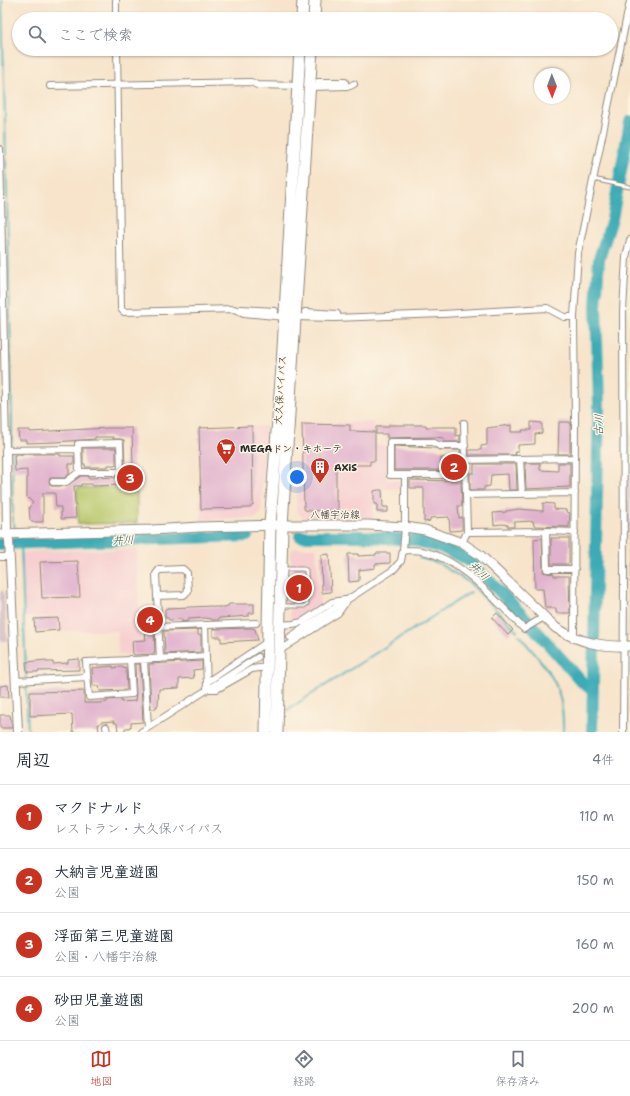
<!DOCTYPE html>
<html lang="ja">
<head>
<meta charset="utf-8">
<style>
	body { margin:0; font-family:"Shantell Sans","Klee One",sans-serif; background:#f2f2f3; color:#1f2937 }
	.compass { position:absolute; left:534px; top:68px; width:36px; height:36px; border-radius:50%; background:#fff; box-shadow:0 1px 3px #0004; rotate:179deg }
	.you { position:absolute; left:297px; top:477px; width:14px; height:14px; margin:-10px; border:3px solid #fff; border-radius:50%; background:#1a73e8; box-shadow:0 0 0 6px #1a73e833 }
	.badge { display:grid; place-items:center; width:26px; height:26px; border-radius:50%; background:#c8321e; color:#fff; font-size:13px; font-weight:700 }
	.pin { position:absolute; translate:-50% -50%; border:2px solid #fff; box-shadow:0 1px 4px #0006 }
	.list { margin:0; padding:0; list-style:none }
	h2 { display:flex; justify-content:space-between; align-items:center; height:52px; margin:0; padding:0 16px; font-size:17px }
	h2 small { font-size:13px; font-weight:400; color:#747a83 }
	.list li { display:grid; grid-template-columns:26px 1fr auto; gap:12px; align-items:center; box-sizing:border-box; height:64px; padding:0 16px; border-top:1px solid #e0e1e3 }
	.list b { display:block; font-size:15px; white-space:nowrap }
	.list p { margin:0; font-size:13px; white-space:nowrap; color:#747a83 }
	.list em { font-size:13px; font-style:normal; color:#747a83 }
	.icon { flex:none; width:22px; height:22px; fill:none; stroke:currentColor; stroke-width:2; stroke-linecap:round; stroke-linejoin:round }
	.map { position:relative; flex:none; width:630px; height:732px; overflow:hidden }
	.search { position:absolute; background:#fff; box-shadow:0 1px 3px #0004; left:12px; right:12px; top:12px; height:44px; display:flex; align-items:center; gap:10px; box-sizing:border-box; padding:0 14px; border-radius:22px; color:#747a83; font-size:15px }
	.sheet { height:308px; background:#fff }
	nav { display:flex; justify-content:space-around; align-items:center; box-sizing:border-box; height:56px; border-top:1px solid #e0e1e3; background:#fff; font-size:11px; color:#747a83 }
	nav a { display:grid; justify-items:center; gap:2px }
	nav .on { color:#c8321e }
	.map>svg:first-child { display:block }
</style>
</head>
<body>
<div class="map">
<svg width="630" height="732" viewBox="0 0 630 732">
	<rect width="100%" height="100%" fill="#fcf5e5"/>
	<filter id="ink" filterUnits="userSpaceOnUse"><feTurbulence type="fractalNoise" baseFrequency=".025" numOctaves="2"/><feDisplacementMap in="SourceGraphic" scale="8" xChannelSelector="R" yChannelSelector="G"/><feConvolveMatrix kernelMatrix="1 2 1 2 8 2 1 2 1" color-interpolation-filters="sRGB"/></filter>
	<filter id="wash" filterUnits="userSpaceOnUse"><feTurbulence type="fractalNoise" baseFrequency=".012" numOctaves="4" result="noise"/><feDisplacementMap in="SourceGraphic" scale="16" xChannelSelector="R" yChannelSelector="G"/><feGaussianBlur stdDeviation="0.9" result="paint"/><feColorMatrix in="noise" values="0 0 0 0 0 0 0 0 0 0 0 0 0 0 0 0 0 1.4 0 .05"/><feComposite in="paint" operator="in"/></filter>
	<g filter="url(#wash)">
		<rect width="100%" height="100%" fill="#f7e4cb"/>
		<path fill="#f7cfd0" d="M374 422 375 445H387V480L401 481V489H373V518L302 517 296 510 299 423Z
			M266 426 261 513 256 518 201 520 199 428Z
			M295 548H316L320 607 299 619H290L291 551Z
			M137 549 140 639H132V654L118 655V631H61L60 616 25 617 21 553 35 551Z"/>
		<path fill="#d2bdc5" d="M627 421H630V638H628Z
			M0 591H4L7 641H0Z"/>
		<path fill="#b8c86a" stroke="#727a4a" d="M444 461H463V473H445Z
			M125 471H135V485H125Z
			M137 487V523L78 524 77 488Z
			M145 610H154L156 631H146Z"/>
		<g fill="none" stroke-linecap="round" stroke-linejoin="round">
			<path stroke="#3aabb5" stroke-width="2" d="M2 0 11 360 13 522 15 527
				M19 539 21 544 28 732
				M419 558 438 563 470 583 517 631
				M519 635C548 670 565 684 563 732
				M287 710 471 592"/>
			<path stroke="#3aabb5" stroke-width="12" d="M300 536H359L413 540 443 548 470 561 526 619 581 681 592 690
				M0 544 247 536
				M592 732 599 403 596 307 599 259 612 219 630 122"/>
		</g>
		<g id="blocks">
			<path fill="#e1b2cd" d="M531 422 542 423V433L535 434V444L518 445V452H515L516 455H469V450H481V446L487 445V428L511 425V432H523L522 430H531Z
				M559 422H570V454H558Z
				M302 424 350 425V431L375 432V461H370V465H336V502L338 501V510L310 511 305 510 304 508Z
				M388 425H426V427H456V436L460 435V442H444V438L434 437 387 438V434H376V427H388Z
				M252 426 253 505 249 508 201 509 199 428Z
				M109 428H132L133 467H125L124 443V440L120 439H113V437H95V439L56 442 26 443V440H19L18 430H30V432Z
				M394 446 435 448 440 450H460V458H441L440 470H394Z
				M83 448H116V465H108V467H85V464H83Z
				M21 454H60V456H74V464H69V474L64 478H50L49 482 51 486H66L81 476H88V478L123 477 124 485 92 486V484H81V486H74L76 518 61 519V507H56L55 493H43V522H32L30 520 29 507 33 503 27 497V470L15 471 14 455H21Z
				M525 463H540V470L558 471V463H570V487L526 489Z
				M474 464H516L517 490H509L508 474 491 475 490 486 484 487V490H470V473H474Z
				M410 480 461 481 462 506H458L459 518 462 517V530L450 531 449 517 430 518V521L424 522V488H410Z
				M378 490H382L383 507H388V512H377V504H374V491Z
				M543 503 554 504V509L566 510V512L570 513 569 527 534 526 533 521 514 522V527H508V525L502 524 494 525 493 513 506 512V511L519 509 543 511Z
				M542 538 543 572 547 573 554 574V576H569V578L570 613H556V608H545L543 589H535L534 539Z
				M551 538H569V564H551Z
				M376 553H390V563L375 564V568L359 570V581L349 582 348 554H358V556L376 555Z
				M329 554 331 592 322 593 321 555Z
				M78 561 80 597 42 598 40 562Z
				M296 579H303L304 602 291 601V583H296Z
				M229 604H254V613H249V616L236 617 219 618V620H212V619L205 618 188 619V621L182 622V619L169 620 168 618H165V609L168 608 212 606 213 607H224L228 606Z
				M497 613 513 630 508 635 492 618Z
				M58 618 59 630 35 632 34 619Z
				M252 628 255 629 258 640 221 642V637H213V629Z
				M198 630V635H201V652L165 654 164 631Z
				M145 633H154L155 653 154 654 135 655 133 654 132 641 146 640Z
				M79 659V670L38 671V672H27L26 662 46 660V662H53V664L68 663V660Z
				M202 661V669L193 670 194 678 179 679V688L159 689 158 706H156V709H151L149 664Z
				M135 664H140L143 722 131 723V727H129V728H125V732H118L117 723H114V721L101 722 100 724H98L99 732H73L72 714 30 716V692L84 691V703H99L107 702V700L121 699V702L135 701 136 694Z
				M113 666V668L121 667 126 669 127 690 100 691 99 686H93L92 668Z
				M8 685 9 697H0V686Z
				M0 715H10L12 728H0Z"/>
		</g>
	</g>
	<g filter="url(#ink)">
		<use href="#blocks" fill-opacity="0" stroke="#91887b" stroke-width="1"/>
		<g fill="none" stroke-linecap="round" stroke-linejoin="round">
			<path stroke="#cebfab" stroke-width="6" stroke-dasharray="6 3" stroke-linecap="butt" d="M289 82H313"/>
			<g stroke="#91887b" stroke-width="5">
				<path id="lane" d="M593 179 630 187
					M283 606H304L307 604 306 570 303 569H284"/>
			</g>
			<g stroke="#91887b" stroke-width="8">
				<path id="street" d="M116 0V19
					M117 49 121 309 124 312 234 309 244 313 285 317
					M318 82H345
					M50 86 251 82 257 85 298 86
					M309 87 350 86 354 84
					M0 149 6 450 78 449
					M241 309 275 311
					M305 312 337 314
					M295 317 334 318 442 314 547 308 564 317H574
					M464 423 467 532
					M465 446H440L432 442H390V475H465
					M520 459 522 494
					M465 460 575 458
					M53 482H66L79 472H121L120 443 78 444 79 472
					M466 495 575 493
					M546 531 547 569H575
					M462 543 467 532 546 531 575 532
					M403 550C409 550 416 550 422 551 462 559 496 601 524 629L544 617
					M0 557H10
					M157 596 184 595 188 591 187 573 183 569 159 570 156 574 160 659
					M205 625 207 689H217L252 669 267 667
					M279 625 293 624 302 622 332 602 345 600
					M158 627 256 623
					M290 637 393 570 401 561 403 550 405 527V475
					M574 638 575 421 574 317 578 253 630 1
					M279 651 338 613 346 602
					M130 659 132 694 89 697 86 662C126 660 166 659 206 656
					M144 660 148 727
					M16 681 87 677
					M207 682 267 642
					M106 727 107 732
					M141 732 258 657
					M623 732 624 584 623 311 626 257 630 240"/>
			</g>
			<g stroke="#91887b" stroke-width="10">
				<path id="secondary" d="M6 450 7 534 9 540 18 732"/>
			</g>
			<g stroke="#91887b" stroke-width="11">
				<path id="primary" d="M0 534 152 530 200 527 282 525H368L405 527 425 530 462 543 480 555 556 628C580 643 603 647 630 646"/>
			</g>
			<g stroke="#91887b" stroke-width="13">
				<path id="highway" d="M302 19 303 0
					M314 19 315 0
					M266 732 270 525 282 366 300 49
					M277 732 282 525 312 49"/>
			</g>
			<use href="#lane" stroke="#fff" stroke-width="3"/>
			<use href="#street" stroke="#fff" stroke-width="6"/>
			<use href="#secondary" stroke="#fff" stroke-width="8"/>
			<use href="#primary" stroke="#fff" stroke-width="9"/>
			<use href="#highway" stroke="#fff" stroke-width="11"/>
		</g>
	</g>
	<defs>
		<g id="supermarket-pin" transform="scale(1)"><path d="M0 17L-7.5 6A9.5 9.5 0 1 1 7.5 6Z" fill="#c8321e" stroke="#fcf5e5"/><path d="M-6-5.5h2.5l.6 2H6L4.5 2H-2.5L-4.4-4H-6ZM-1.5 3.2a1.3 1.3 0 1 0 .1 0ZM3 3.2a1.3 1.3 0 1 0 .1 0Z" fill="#fff"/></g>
		<g id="building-pin" transform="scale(1)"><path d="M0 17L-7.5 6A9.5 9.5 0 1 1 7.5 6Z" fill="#c8321e" stroke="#fcf5e5"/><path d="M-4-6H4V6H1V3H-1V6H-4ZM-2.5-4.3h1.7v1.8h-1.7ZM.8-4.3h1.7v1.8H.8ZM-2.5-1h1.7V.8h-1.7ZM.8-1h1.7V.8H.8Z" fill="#fff"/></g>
	</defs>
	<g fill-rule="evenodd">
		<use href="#supermarket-pin" x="226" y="448"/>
		<use href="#building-pin" x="320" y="467"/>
	</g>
	<g text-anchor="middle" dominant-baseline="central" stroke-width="3" stroke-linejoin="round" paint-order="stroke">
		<g font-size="10" fill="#2b2b2b" stroke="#fcf5e5">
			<text transform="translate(280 390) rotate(-86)">大久保バイパス</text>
			<text x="335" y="514">八幡宇治線</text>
		</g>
		<g font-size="10" font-weight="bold" fill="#2b2b2b" stroke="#fcf5e5" text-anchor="start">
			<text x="240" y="448">MEGAドン・キホーテ</text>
			<text x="334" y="467">AXiS</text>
		</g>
		<g font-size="11" font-style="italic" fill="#315e62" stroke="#fcf5e5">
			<text transform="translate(599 425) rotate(-89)">古川</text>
			<text transform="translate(123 540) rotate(-2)">井川</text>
			<text transform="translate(479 571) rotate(45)">井川</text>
		</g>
	</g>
</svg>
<svg class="compass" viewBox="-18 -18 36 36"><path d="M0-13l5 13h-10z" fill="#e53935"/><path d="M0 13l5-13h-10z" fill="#747a83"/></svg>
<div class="you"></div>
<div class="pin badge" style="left:299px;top:588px">1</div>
<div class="pin badge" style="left:454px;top:467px">2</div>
<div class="pin badge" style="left:130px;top:478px">3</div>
<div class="pin badge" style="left:150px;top:620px">4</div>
<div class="search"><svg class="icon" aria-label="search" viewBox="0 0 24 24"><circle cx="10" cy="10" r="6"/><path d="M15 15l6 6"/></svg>ここで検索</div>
</div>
<section class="sheet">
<h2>周辺<small>4件</small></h2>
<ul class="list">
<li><span class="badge">1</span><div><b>マクドナルド</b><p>レストラン · 大久保バイパス</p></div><em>110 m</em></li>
<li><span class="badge">2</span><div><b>大納言児童遊園</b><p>公園</p></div><em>150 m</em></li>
<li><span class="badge">3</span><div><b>浮面第三児童遊園</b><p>公園 · 八幡宇治線</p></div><em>160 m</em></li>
<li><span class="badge">4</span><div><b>砂田児童遊園</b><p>公園</p></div><em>200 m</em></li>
</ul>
</section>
<nav>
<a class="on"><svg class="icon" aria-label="map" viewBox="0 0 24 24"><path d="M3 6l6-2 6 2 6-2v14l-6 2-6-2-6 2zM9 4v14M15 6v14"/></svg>地図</a>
<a><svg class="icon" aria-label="directions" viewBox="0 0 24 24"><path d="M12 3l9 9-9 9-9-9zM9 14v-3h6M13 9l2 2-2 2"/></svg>経路</a>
<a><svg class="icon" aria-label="saved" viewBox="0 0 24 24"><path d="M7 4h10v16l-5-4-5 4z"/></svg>保存済み</a>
</nav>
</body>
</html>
